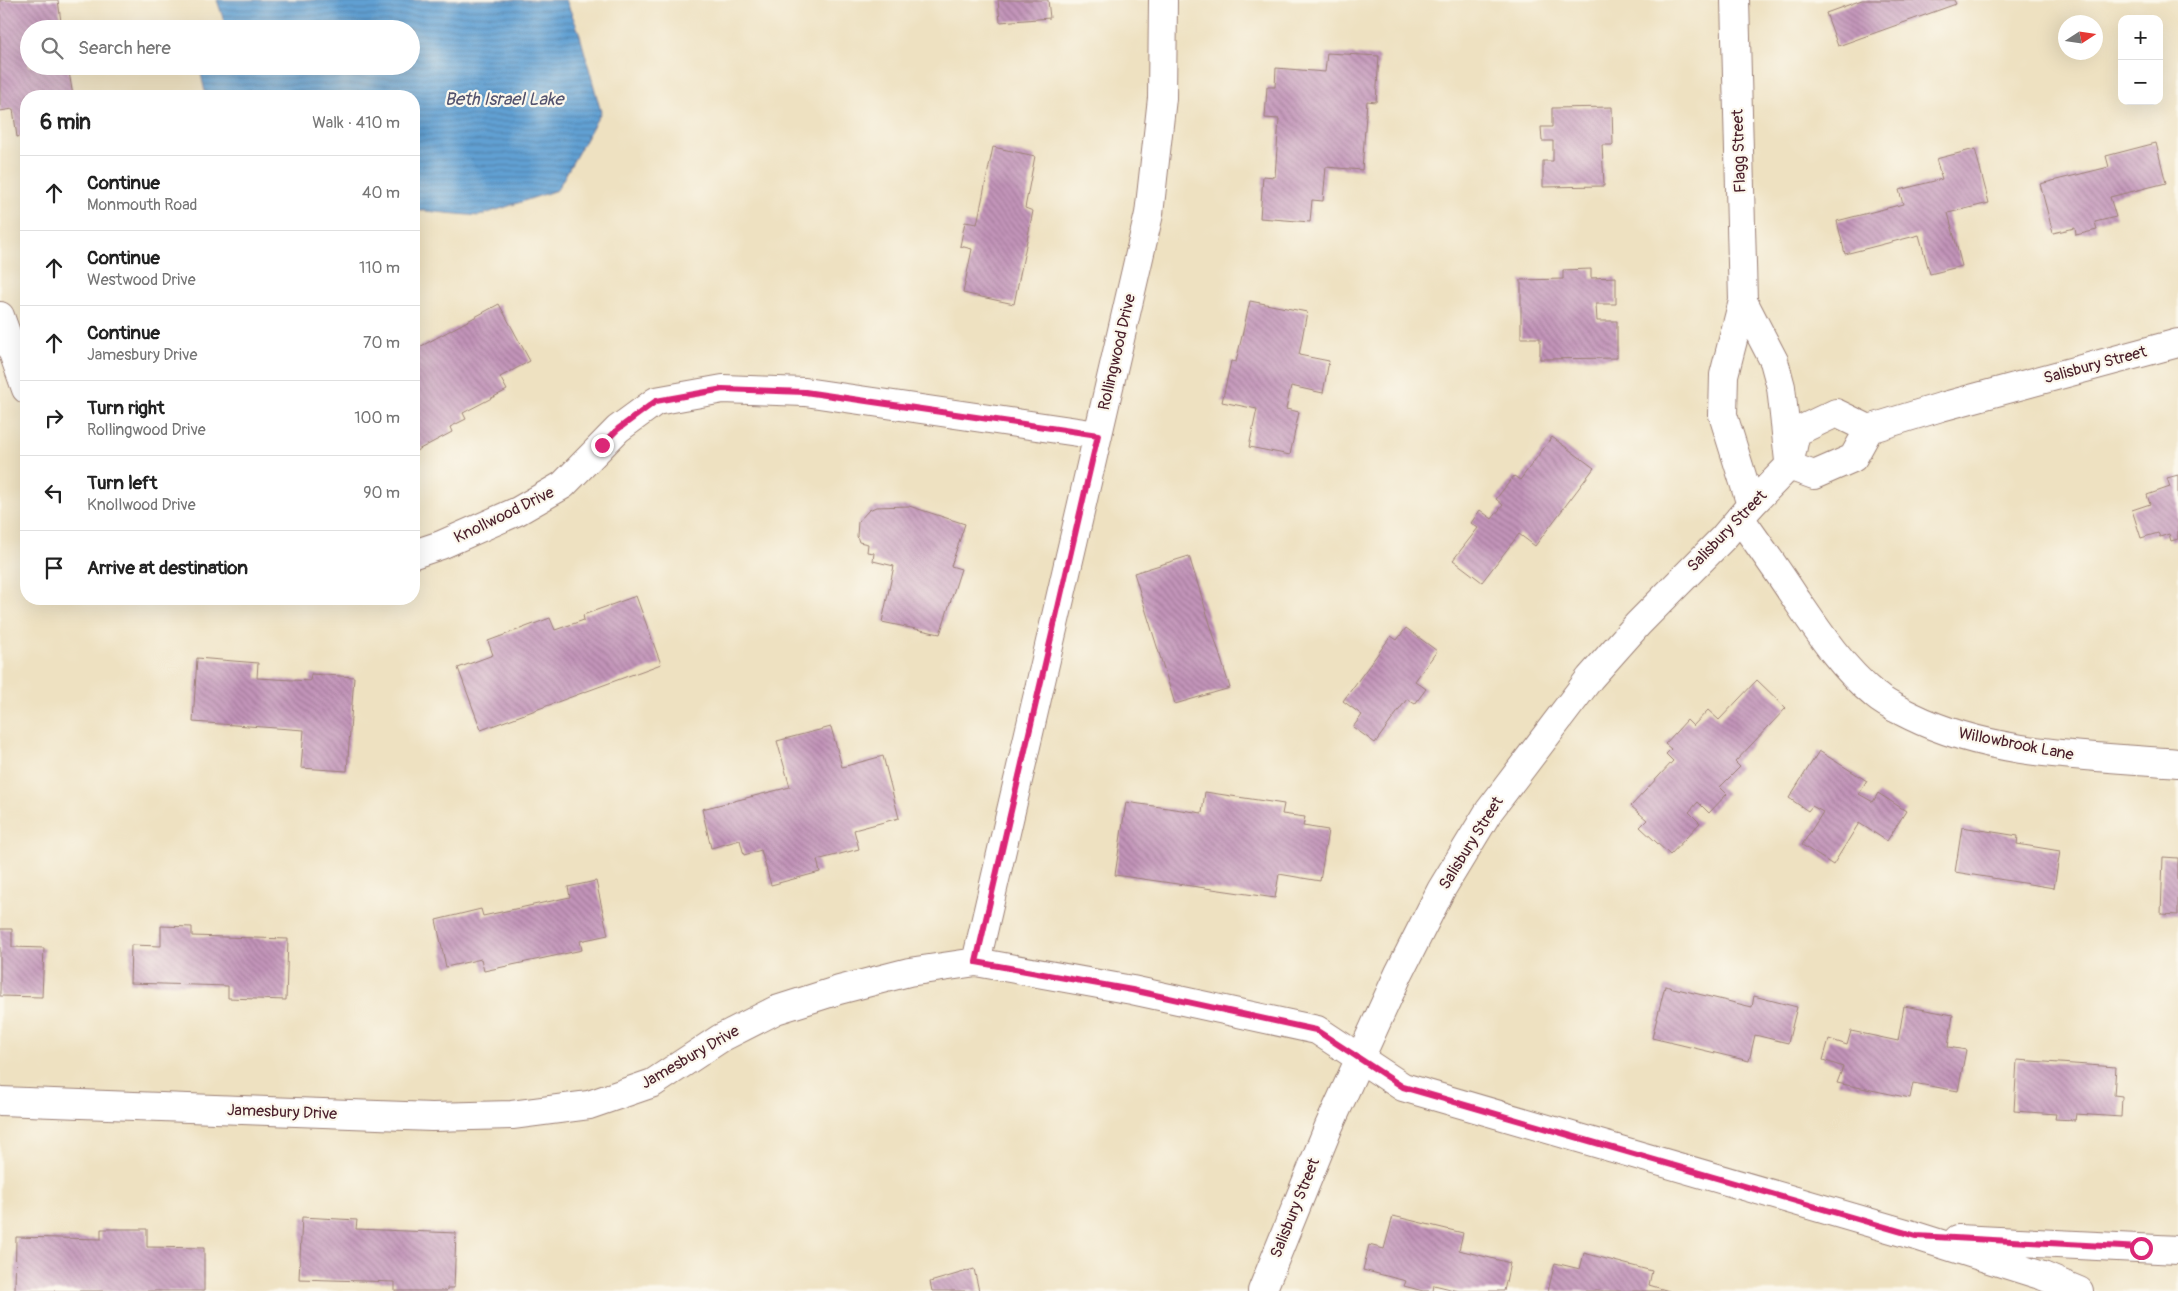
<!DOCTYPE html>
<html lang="en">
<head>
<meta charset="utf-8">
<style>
	body { margin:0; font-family:Pangolin,sans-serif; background:#f6f6f6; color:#222 }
	.controls { position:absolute; right:15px; top:15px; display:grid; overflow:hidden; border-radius:10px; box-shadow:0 5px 20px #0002 }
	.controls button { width:45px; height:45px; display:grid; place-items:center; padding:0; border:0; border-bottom:1px solid #e0e0e0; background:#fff; color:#222; font:25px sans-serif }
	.compass { position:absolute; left:2058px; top:15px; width:45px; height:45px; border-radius:50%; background:#fff; box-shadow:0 5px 20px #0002; rotate:78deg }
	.stop { position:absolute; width:15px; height:15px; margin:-11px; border:4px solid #db2777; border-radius:50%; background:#fff }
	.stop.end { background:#db2777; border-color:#fff; box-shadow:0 1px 5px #0008 }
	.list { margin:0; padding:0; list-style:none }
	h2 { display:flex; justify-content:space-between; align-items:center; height:65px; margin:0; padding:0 20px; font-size:21px }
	h2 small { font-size:16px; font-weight:400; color:#767676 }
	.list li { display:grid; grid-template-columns:32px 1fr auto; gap:15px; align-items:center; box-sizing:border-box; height:75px; padding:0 20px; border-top:1px solid #e0e0e0 }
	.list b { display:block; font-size:19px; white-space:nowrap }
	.list p { margin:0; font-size:16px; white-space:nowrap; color:#767676 }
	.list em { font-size:16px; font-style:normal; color:#767676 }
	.icon { flex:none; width:28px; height:28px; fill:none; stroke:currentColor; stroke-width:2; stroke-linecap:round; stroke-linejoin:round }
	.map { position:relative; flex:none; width:2178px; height:1291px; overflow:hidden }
	.search { position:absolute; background:#fff; box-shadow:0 5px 20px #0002; left:20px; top:20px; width:400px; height:55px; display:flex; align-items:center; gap:12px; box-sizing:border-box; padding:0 18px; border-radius:28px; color:#767676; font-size:19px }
	.panel { position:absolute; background:#fff; box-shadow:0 5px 20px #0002; left:20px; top:90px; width:400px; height:515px; border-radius:20px }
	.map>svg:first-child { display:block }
</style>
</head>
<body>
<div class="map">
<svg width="2178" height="1291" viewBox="0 0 2178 1291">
	<defs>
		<pattern id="water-rules" width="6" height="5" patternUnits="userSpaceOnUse" patternTransform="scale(1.25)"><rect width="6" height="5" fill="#61a0d3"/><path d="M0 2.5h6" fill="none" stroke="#5282ab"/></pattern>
		<pattern id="building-back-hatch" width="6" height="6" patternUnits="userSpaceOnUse" patternTransform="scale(1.25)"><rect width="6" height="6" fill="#c294b9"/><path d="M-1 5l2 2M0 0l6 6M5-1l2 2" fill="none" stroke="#a07897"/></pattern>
	</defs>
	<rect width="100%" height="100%" fill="#fbf7ec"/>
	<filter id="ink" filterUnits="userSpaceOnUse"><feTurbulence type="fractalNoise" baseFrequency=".02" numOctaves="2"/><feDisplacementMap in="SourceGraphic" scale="10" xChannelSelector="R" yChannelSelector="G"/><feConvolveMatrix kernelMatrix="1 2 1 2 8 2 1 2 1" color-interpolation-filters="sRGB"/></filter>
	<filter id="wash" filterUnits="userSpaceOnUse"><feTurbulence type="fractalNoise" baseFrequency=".0096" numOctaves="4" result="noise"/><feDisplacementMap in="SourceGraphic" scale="20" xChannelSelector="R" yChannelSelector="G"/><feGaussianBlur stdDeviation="1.12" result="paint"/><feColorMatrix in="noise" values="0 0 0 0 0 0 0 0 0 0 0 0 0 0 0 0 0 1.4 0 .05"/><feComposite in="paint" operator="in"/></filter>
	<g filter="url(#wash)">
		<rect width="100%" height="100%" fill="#eee1c1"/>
		<path fill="url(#water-rules)" stroke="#56607f" d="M217 0H566L579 32 601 112 557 190 479 216 414 210V96H206L201 74 204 66H411V29H220L224 21Z"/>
		<g id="blocks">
			<path fill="url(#building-back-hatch)" d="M0 0H58L62 29H29V66H68L73 96H26V135L17 137 13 109 0 111Z
				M998 0H1048L1050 18 1000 22Z
				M1862 0H1954L1956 4 1838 46 1826 13Z
				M1327 53 1379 56 1376 102 1367 101 1362 170 1326 167 1323 201 1312 200 1310 222 1260 218 1263 176 1275 177 1279 119 1265 118 1267 87H1275L1276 68 1325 72Z
				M1612 107 1613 145H1602L1604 186 1543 187V161H1553V141H1542L1541 127H1552V108Z
				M2156 143 2166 183 2110 197 2116 217 2095 222 2097 230 2076 235 2075 228 2053 233 2040 184 2109 167 2106 156Z
				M993 147 1035 156 1025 208 1033 211 1014 304 963 293 972 249 960 246 965 222 977 224Z
				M1975 149 1989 203 1948 213 1962 266 1930 274 1919 235 1845 254 1837 221 1903 204 1899 190 1942 179 1936 159Z
				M1591 269V278L1616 277V304H1596L1597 321H1617V358L1540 359V338H1521V280L1563 279V270Z
				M1250 301 1307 312 1299 355 1329 361 1323 393 1291 386 1286 409 1299 412 1290 455 1249 447 1257 409 1222 402 1231 361 1236 362Z
				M499 304 530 361 500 377 507 390 463 413 466 419 450 427 452 432 414 452V350Z
				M1552 437 1594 468 1535 546 1519 534 1482 582 1453 560 1478 528 1471 523 1480 510 1492 519 1503 505 1496 499 1514 476 1520 480Z
				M2178 475V539L2171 541 2169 534 2160 537 2158 533 2141 538 2132 510 2150 504 2147 495 2170 487 2167 478Z
				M909 506 965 524 951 566 961 569 940 634 882 622 894 566 873 561 874 553 867 552 868 544 859 542 857 536 858 522 869 510 876 507Z
				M1189 556 1230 688 1175 704 1134 573Z
				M636 596 661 664 481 730 458 668 493 655 488 641 550 618 555 630 584 620 583 615Z
				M1406 628 1437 651 1415 681 1426 689 1415 704 1407 699 1375 743 1353 727 1362 715 1343 701 1391 636 1397 640Z
				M197 658 258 663 257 678 310 681 311 674 354 677 347 771 301 768 304 730 193 722Z
				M1757 680 1786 708 1735 762 1740 767 1720 787 1727 794 1709 813 1698 802 1689 812 1700 823 1670 855 1640 827 1647 820 1631 806 1673 761 1666 754 1671 749 1665 744 1687 720 1693 726 1708 710 1719 720Z
				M831 727 842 767 883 756 899 818 854 830 859 849 817 860 820 872 771 885 761 850 744 855 740 840 711 848 702 809 790 787 777 741Z
				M1819 751 1867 781 1859 794 1873 802 1878 793 1906 811 1887 841 1859 823 1833 865 1802 845 1823 812 1812 806 1808 811 1789 798Z
				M1205 792 1284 804 1282 814 1305 817 1303 826 1328 830 1320 881 1279 874 1275 898 1115 875 1126 802 1202 813Z
				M1962 827 2018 836 2017 844 2060 851 2054 888 1955 872Z
				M2163 857 2178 858V915L2161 914Z
				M596 881 608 935 580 941 582 950 484 971 481 959 446 967 436 920 481 909 483 916 570 897 568 887Z
				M161 926 192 927V936L288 939 286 1000 228 998V986L130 983 131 945 161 946Z
				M0 929H12V947L44 948 42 997 0 996Z
				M1665 986 1752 1007 1754 996 1797 1007 1788 1043 1755 1035 1749 1061 1652 1038Z
				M1904 1006 1953 1015 1948 1047 1966 1050 1958 1091 1913 1083 1910 1098 1837 1083 1843 1067 1823 1060 1829 1039 1847 1045 1851 1031 1898 1041Z
				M2017 1060 2116 1067 2114 1095 2122 1096 2121 1117 2076 1114 2075 1120 2055 1119 2056 1114 2014 1111Z
				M1393 1216 1463 1233 1459 1250 1510 1263 1504 1291H1459L1434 1285 1433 1291H1423L1404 1286 1406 1281 1363 1270 1369 1245 1384 1249Z
				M302 1217 357 1220 356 1229 456 1233 454 1288H447V1291H395V1282L299 1279Z
				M101 1229H147V1247L204 1248V1291H15L16 1237 101 1239Z
				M1584 1253 1652 1271 1649 1285 1669 1291H1548L1555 1263 1580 1269Z
				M974 1269 979 1291H932L930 1282Z"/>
		</g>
	</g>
	<g filter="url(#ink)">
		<use href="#blocks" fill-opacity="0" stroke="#9c8076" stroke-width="1"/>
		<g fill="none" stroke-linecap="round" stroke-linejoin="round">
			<g stroke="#9c8076" stroke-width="30">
				<path id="minor" d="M0 316 26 389
					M1740 518C1759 545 1778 571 1796 599 1819 633 1843 669 1875 695 1885 704 1899 710 1911 716 1992 756 2089 756 2178 763
					M414 554 441 545 518 511 563 485 618 429 656 401 723 389 805 392 1098 435
					M976 962 1149 214 1162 98 1163 0
					M0 1101 432 1117 512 1115 589 1105 653 1083 721 1038 776 1010 839 990 909 972 976 962 1132 990 1317 1030 1403 1087 1916 1236 2043 1276 2079 1291
					M1958 1239 2178 1250"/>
			</g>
			<g stroke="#9c8076" stroke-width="30">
				<path id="tertiary" d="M1735 0 1743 301 1724 375 1723 415 1751 505
					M1743 301 1774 361 1781 387 1789 461"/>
			</g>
			<g stroke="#9c8076" stroke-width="30">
				<path id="secondary" d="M1869 429 1853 458 1814 475 1789 466 1796 432 1836 413 1869 429 1941 407 2178 343
					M1262 1291 1329 1126 1399 973 1441 890 1489 811 1590 678 1638 624 1723 538 1751 505 1789 466"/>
			</g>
			<use href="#minor" stroke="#fff" stroke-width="28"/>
			<use href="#tertiary" stroke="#fff" stroke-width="28"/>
			<use href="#secondary" stroke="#fff" stroke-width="28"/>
		</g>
	</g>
	<g fill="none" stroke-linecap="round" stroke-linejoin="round" filter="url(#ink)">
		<path stroke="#db2777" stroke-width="6" d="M602 445 618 429 656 401 723 389 805 392 1098 435 976 962 1132 990 1316 1030 1403 1087 1916 1236 2141 1248"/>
	</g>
	<g text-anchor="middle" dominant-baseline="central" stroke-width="4.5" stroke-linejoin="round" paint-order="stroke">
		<g font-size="16" fill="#4a1f2b" stroke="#fbf7ec">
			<text transform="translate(1739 151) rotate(-92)">Flagg Street</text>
			<text transform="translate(1117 352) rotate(-77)">Rollingwood Drive</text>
			<text transform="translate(2095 365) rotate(-15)">Salisbury Street</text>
			<text transform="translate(504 515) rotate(-26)">Knollwood Drive</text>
			<text transform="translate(1727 531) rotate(-46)">Salisbury Street</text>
			<text transform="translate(2016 744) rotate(11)">Willowbrook Lane</text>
			<text transform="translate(1471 843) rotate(-58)">Salisbury Street</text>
			<text transform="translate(690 1057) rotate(-30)">Jamesbury Drive</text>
			<text transform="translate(282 1112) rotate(2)">Jamesbury Drive</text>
			<text transform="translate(1295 1208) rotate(-68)">Salisbury Street</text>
		</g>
		<g font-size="18" font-style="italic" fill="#53536e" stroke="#fbf7ec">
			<text x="504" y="99">Beth Israel Lake</text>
		</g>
	</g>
</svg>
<div class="controls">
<button>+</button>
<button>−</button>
</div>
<svg class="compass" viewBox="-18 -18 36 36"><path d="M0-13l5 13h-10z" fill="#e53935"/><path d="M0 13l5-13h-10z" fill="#767676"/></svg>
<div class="stop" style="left:2141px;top:1248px"></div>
<div class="stop end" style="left:602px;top:445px"></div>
<div class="search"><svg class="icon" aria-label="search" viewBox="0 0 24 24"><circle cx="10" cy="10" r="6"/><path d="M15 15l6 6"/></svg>Search here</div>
<section class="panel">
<h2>6 min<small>Walk · 410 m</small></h2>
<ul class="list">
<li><svg class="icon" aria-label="ahead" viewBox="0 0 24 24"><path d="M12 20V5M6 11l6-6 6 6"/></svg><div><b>Continue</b><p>Monmouth Road</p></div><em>40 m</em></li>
<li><svg class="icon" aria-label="ahead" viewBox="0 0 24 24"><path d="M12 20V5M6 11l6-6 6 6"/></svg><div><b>Continue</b><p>Westwood Drive</p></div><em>110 m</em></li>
<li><svg class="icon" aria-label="ahead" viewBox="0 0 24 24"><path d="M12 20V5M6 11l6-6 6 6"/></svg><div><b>Continue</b><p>Jamesbury Drive</p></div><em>70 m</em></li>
<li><svg class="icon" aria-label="right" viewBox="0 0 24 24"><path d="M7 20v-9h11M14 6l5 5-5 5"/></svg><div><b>Turn right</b><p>Rollingwood Drive</p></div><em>100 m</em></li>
<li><svg class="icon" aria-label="left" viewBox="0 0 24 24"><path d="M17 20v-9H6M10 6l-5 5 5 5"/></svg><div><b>Turn left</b><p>Knollwood Drive</p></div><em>90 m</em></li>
<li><svg class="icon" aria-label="arrive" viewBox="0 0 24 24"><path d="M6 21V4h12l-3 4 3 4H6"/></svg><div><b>Arrive at destination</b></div></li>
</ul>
</section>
</div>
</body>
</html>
